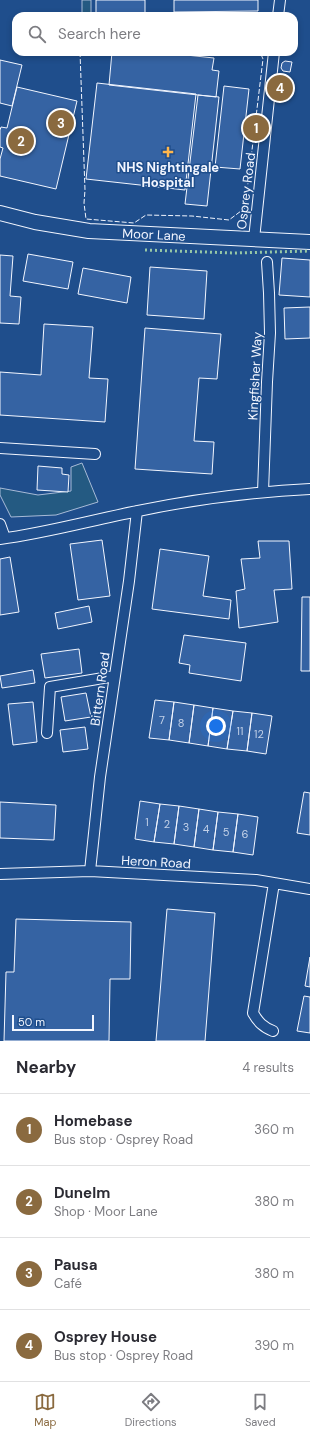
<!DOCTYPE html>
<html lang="en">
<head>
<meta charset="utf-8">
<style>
	body { margin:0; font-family:"DM Sans",sans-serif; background:#f7f7f7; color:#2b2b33 }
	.scale { position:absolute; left:12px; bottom:10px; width:82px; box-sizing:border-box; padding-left:4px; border:2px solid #f2f6ff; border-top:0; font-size:11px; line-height:14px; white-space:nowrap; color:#f2f6ff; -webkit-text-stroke:3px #1f4e8c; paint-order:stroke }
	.you { position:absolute; left:216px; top:726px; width:14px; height:14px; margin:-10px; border:3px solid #fff; border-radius:50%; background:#1a73e8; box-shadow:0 0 0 6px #1a73e833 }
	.badge { display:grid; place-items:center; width:26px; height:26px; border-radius:50%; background:#8a6a3f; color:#fff; font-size:13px; font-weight:700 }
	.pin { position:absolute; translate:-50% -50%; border:2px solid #fff; box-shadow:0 1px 4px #0006 }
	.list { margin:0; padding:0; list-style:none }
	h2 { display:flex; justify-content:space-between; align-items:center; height:52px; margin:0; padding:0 16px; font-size:17px }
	h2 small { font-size:13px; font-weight:400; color:#7c7c81 }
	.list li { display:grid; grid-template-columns:26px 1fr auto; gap:12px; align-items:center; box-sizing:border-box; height:72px; padding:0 16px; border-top:1px solid #e1e1e2 }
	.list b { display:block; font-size:15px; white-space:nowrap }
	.list p { margin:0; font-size:13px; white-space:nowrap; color:#7c7c81 }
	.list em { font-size:13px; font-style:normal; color:#7c7c81 }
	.icon { flex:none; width:22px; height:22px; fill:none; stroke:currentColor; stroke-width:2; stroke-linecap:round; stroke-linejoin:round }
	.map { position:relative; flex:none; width:310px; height:1041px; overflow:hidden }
	.search { position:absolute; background:#fff; box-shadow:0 2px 6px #0003; left:12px; right:12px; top:12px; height:44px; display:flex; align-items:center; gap:10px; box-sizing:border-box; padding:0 14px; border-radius:12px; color:#7c7c81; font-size:15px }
	.sheet { height:340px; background:#fff }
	nav { display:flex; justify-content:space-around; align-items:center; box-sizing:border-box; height:56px; border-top:1px solid #e1e1e2; background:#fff; font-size:11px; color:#7c7c81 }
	nav a { display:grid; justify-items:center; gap:2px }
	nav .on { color:#8a6a3f }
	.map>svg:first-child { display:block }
</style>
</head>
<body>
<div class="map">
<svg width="310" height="1041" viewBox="0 0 310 1041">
	<rect width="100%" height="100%" fill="#1f4e8c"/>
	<path fill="#245a82" stroke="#a8bbd7" d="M82 0H91V16H82Z
		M82 463 98 502 56 515 11 517 0 495V488L38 495 71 491V467Z"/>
	<path fill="#3563a3" stroke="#f2f6ff" d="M96 0H145V16H96Z
		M174 0H258V11L174 12Z
		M112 52H158L214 58 212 70 219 71 216 97 109 85Z
		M0 60 22 65 12 106 0 103Z
		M285 61 292 62 290 72 283 71 281 68 282 63Z
		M97 83 196 94 185 190 86 179Z
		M224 86 249 89 240 169 215 167Z
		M17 87 77 101 56 189 0 176V159L3 148 0 147V130L1 127 7 128Z
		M198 95 219 97 207 206 185 204Z
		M28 254 73 262 68 289 23 281Z
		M0 255 13 256 10 296 21 297 19 324 0 323Z
		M282 258 310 260V297L279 295Z
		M150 267 207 271 204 319 147 315Z
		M83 268 131 277 127 303 78 294Z
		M310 307V338L285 339 284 308Z
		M44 324 93 327 89 378 108 379 105 422 0 415V372L41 375Z
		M145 328 221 334 217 379 199 378 194 441 214 442 212 474 135 469Z
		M38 466 62 468V474L69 475 68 492 37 490Z
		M102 540 110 596 78 600 70 544Z
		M258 541H289L292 589 274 590 278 622 239 628 236 591 245 589 241 559 260 558Z
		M160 549 209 556 203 596 231 600 229 619 152 609Z
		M10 557 19 612 0 615V559Z
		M302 597H310V671H301Z
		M89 606 92 622 58 629 55 613Z
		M184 635 246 643 241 681 189 673 190 665 179 663Z
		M79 649 82 673 45 678 41 654Z
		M33 670 35 683 2 688 0 676Z
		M86 693 91 717 65 721 61 697Z
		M155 700 174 702 169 740 149 738Z
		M33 702 37 742 13 745 8 704Z
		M174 702 194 705 189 743 169 740Z
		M194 705 213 708 208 746 189 743Z
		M213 708 233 711 227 749 208 746Z
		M233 711 252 713 247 751 227 749Z
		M252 713 272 716 266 754 247 751Z
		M85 727 88 749 63 752 60 730Z
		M304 792 310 793V835L297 833Z
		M140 801 160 804 154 842 135 839Z
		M0 802 56 805 54 840 0 838Z
		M160 804 179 806 174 844 154 842Z
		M179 806 199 809 194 847 174 844Z
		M199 809 218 812 213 850 194 847Z
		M218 812 238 814 233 852 213 850Z
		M238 814 258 817 253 855 233 852Z
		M167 909 215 913 205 1041H156Z
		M16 919 131 922 130 979H110L109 1041H4L6 972H14Z
		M310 957V987L305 986Z
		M304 996 310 997V1033L297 1031Z"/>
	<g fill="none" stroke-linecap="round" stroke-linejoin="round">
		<g stroke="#f2f6ff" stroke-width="12">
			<path id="street" d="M278 16 280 0
				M254 239 274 52
				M0 448 95 454
				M263 492 267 382 270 333 269 293 267 262
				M0 524 5 538
				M0 539C46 533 92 520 138 511 195 499 252 492 310 489
				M47 733 50 687 115 676
				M90 871 100 777 129 581 137 511
				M0 874 90 871 256 880 310 889
				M273 1031C263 1027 258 1022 253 1013L274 883"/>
		</g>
		<g stroke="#f2f6ff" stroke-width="16">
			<g id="secondary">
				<path id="s1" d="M0 213 35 222 89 231 310 242"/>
			</g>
		</g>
		<use href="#street" stroke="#1f4e8c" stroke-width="10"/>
		<use href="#secondary" stroke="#1f4e8c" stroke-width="14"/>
		<path stroke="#97c8a6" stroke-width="3" stroke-dasharray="2 3" stroke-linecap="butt" d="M145 250 234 253 310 251"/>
		<path stroke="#f2f6ff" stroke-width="1" stroke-dasharray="5 2" stroke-linecap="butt" d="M80 52 85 190 84 203 86 219 134 223 146 215 192 216 229 220 245 208 263 59 260 52"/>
	</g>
	<path fill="#ffb74d" stroke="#1f4e8c" stroke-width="1.5" d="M166 146h4v4h4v4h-4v4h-4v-4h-4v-4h4z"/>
	<g text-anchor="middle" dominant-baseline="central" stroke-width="3" stroke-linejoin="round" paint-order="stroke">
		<g font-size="11" fill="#c3d1e8">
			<text x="162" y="720">7</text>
			<text x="181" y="723">8</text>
			<text x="240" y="731">11</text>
			<text x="259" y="734">12</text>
			<text x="147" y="822">1</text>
			<text x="167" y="824">2</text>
			<text x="186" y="827">3</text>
			<text x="206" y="829">4</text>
			<text x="226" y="832">5</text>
			<text x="245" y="834">6</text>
		</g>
		<g font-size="13" font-weight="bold" fill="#f2f6ff" stroke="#1f4e8c">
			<text x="168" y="167">NHS Nightingale<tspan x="168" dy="15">Hospital</tspan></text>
		</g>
		<g font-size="13" fill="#f2f6ff" stroke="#1f4e8c">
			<text transform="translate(246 191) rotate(-83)">Osprey Road</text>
			<text stroke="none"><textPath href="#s1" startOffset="156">Moor Lane</textPath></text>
			<text transform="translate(255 376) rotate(-87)">Kingfisher Way</text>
			<text transform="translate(100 689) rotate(-82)">Bittern Road</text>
			<text transform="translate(156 862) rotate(3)">Heron Road</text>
		</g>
	</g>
</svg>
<div class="scale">50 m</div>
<div class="you"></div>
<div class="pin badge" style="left:256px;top:128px">1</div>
<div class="pin badge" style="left:21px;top:141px">2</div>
<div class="pin badge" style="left:61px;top:123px">3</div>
<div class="pin badge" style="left:280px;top:88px">4</div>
<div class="search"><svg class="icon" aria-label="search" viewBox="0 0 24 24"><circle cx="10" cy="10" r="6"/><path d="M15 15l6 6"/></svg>Search here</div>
</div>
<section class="sheet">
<h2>Nearby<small>4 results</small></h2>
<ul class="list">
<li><span class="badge">1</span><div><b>Homebase</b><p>Bus stop · Osprey Road</p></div><em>360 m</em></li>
<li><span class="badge">2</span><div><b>Dunelm</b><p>Shop · Moor Lane</p></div><em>380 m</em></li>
<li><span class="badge">3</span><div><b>Pausa</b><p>Café</p></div><em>380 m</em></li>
<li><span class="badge">4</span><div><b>Osprey House</b><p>Bus stop · Osprey Road</p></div><em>390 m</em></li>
</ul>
</section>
<nav>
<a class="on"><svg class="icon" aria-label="map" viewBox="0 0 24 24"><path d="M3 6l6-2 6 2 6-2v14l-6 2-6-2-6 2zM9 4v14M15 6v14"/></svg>Map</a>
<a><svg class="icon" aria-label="directions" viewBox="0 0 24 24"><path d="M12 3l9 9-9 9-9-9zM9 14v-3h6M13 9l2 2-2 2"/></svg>Directions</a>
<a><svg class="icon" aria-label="saved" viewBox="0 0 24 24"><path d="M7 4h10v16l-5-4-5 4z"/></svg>Saved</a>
</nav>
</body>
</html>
